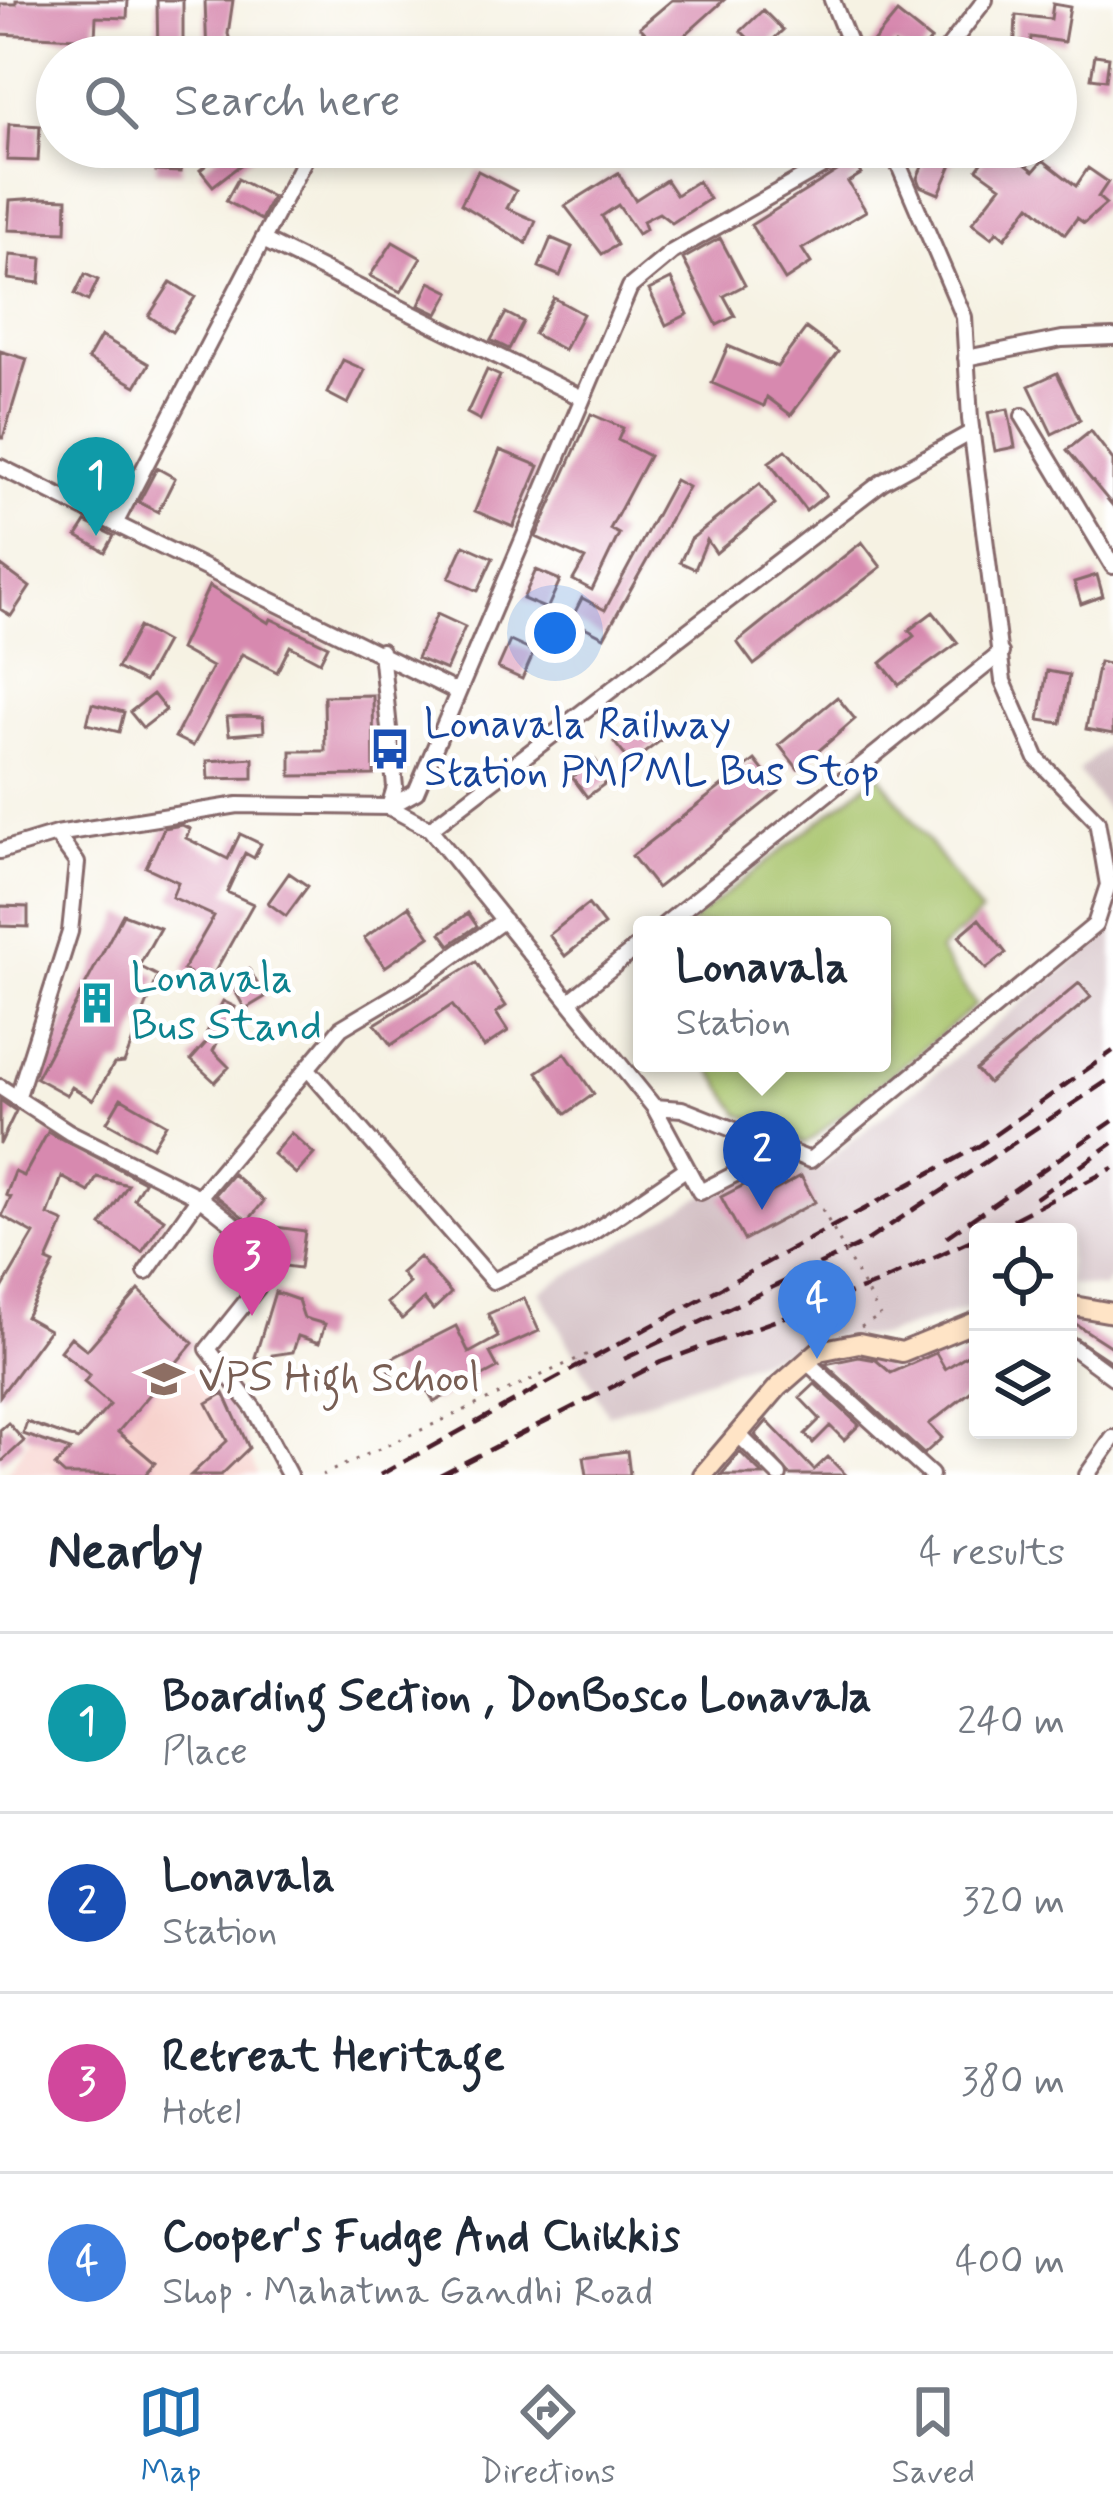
<!DOCTYPE html>
<html lang="en">
<head>
<meta charset="utf-8">
<style>
	body { margin:0; font-family:Mynerve,sans-serif; background:#f2f2f3; color:#1f2937 }
	.controls { position:absolute; right:36px; bottom:36px; display:grid; overflow:hidden; border-radius:12px; box-shadow:0 6px 18px #0003 }
	.controls button { width:108px; height:108px; display:grid; place-items:center; padding:0; border:0; border-bottom:3px solid #e0e1e3; background:#fff; color:#1f2937; font:60px sans-serif }
	.you { position:absolute; left:555px; top:633px; width:42px; height:42px; margin:-30px; border:9px solid #fff; border-radius:50%; background:#1a73e8; box-shadow:0 0 0 18px #1a73e833 }
	.badge { display:grid; place-items:center; width:78px; height:78px; border-radius:50%; background:#1f6fb2; color:#fff; font-size:39px; font-weight:700 }
	.pin { position:absolute; translate:-50% -99px; filter:drop-shadow(0 3px 6px #0008) }
	.pin::after { content:''; position:absolute; top:63px; width:42px; height:36px; background:inherit; clip-path:polygon(0 0,100% 0,50% 100%) }
	.popup { position:absolute; left:633px; top:916px; width:258px; height:156px; box-sizing:border-box; display:grid; place-content:center; border-radius:12px; background:#fff; filter:drop-shadow(0 3px 9px #0005); font-size:39px; white-space:nowrap; color:#747a83 }
	.popup b { font-size:45px; color:#1f2937 }
	.popup::after { content:''; position:absolute; left:50%; top:100%; margin-left:-24px; border:24px solid transparent; border-top-color:#fff }
	.list { margin:0; padding:0; list-style:none }
	h2 { display:flex; justify-content:space-between; align-items:center; height:156px; margin:0; padding:0 48px; font-size:51px }
	h2 small { font-size:39px; font-weight:400; color:#747a83 }
	.list li { display:grid; grid-template-columns:78px 1fr auto; gap:36px; align-items:center; box-sizing:border-box; height:180px; padding:0 48px; border-top:3px solid #e0e1e3 }
	.list b { display:block; font-size:45px; white-space:nowrap }
	.list p { margin:0; font-size:39px; white-space:nowrap; color:#747a83 }
	.list em { font-size:39px; font-style:normal; color:#747a83 }
	.icon { flex:none; width:66px; height:66px; fill:none; stroke:currentColor; stroke-width:2; stroke-linecap:round; stroke-linejoin:round }
	.map { position:relative; flex:none; width:1113px; height:1475px; overflow:hidden }
	.search { position:absolute; background:#fff; box-shadow:0 6px 18px #0003; left:36px; right:36px; top:36px; height:132px; display:flex; align-items:center; gap:30px; box-sizing:border-box; padding:0 42px; border-radius:66px; color:#747a83; font-size:45px }
	.sheet { height:876px; background:#fff }
	nav { display:flex; justify-content:space-around; align-items:center; box-sizing:border-box; height:168px; border-top:3px solid #e0e1e3; background:#fff; font-size:33px; color:#747a83 }
	nav a { display:grid; justify-items:center; gap:6px }
	nav .on { color:#1f6fb2 }
	.map>svg:first-child { display:block }
</style>
</head>
<body>
<div class="map">
<svg width="1113" height="1475" viewBox="0 0 1113 1475">
	<rect width="100%" height="100%" fill="#fff"/>
	<filter id="ink" filterUnits="userSpaceOnUse"><feTurbulence type="fractalNoise" baseFrequency=".00833" numOctaves="2"/><feDisplacementMap in="SourceGraphic" scale="24" xChannelSelector="R" yChannelSelector="G"/><feConvolveMatrix kernelMatrix="1 2 1 2 8 2 1 2 1" color-interpolation-filters="sRGB"/></filter>
	<filter id="wash" filterUnits="userSpaceOnUse"><feTurbulence type="fractalNoise" baseFrequency=".004" numOctaves="4" result="noise"/><feDisplacementMap in="SourceGraphic" scale="48" xChannelSelector="R" yChannelSelector="G"/><feGaussianBlur stdDeviation="2.7" result="paint"/><feColorMatrix in="noise" values="0 0 0 0 0 0 0 0 0 0 0 0 0 0 0 0 0 1.4 0 .05"/><feComposite in="paint" operator="in"/></filter>
	<g filter="url(#wash)">
		<rect width="100%" height="100%" fill="#f6f2e3"/>
		<path fill="#f7d0cb" d="M165 1329 241 1435 258 1475H5L35 1429 73 1449Z"/>
		<path fill="#d2bec2" d="M1113 740V819L1078 771Z
			M1113 929V1277L1103 1288 1068 1284V1232H978V1305L882 1336 819 1338 608 1415 540 1291 752 1167 816 1170Z"/>
		<path fill="#a6c268" stroke="#78704a" stroke-width="3" d="M879 774 981 913 939 951 976 1005 806 1144 740 1114 707 1063H882V925H687Z"/>
		<g id="blocks">
			<path fill="#d789af" d="M16 0H128L127 18 96 17 95 39 0 34V4H16Z
				M157 0H183V57H158Z
				M205 0H233L228 34 235 57H207Z
				M672 0H724L664 54 640 27Z
				M1053 4 1070 7 1064 42 1031 37 1029 57H1014L1016 15 1051 19Z
				M763 10 783 30 761 51 741 31Z
				M897 13 931 40 917 57 895 44 885 57H870L865 52Z
				M1095 55 1109 57 1106 80 1091 78Z
				M9 124 40 126 38 161 7 160Z
				M157 147H182L181 172 156 171Z
				M229 147H264L213 186 200 170Z
				M931 147 956 155 939 194 920 186 917 178Z
				M993 147H1003L1034 171 1043 160 1076 186 1088 168 1108 182 1098 197 1106 204 1084 223 1077 218 1065 234 1030 205 1005 238 997 231 992 238 972 223 1001 186 977 169Z
				M853 161 861 174 848 182 866 211 802 249 811 263 785 280 751 225Z
				M478 171 516 191 507 208 536 221 526 243 461 204Z
				M618 173 635 200 666 180 676 195 698 181 709 199 672 223 659 213 643 221 646 229 638 234 618 205 602 216 617 245 602 254 565 206Z
				M238 179 272 197 261 220 226 201Z
				M41 198 67 199 66 232 8 230 10 200Z
				M551 238 572 247 560 276 539 267Z
				M720 238 745 285 724 296 735 316 717 325 683 259Z
				M393 242 421 258 401 292 370 276Z
				M10 255 42 258 40 283 8 279Z
				M85 274 98 280 88 301 75 294Z
				M671 279 688 314 666 325 649 290Z
				M171 282 195 297 172 332 149 316Z
				M430 282 450 292 438 314 419 305Z
				M554 298 583 314 564 350 534 334Z
				M506 313 523 322 509 349 491 340Z
				M806 328 838 352 791 415 767 397 764 406 712 383 728 346 777 367Z
				M101 336 149 364 136 386 88 359Z
				M0 351 27 359 3 438H0Z
				M343 360 365 370 348 404 327 393Z
				M487 370 500 376 480 420 467 413Z
				M1057 373 1080 420 1052 434 1029 386Z
				M1008 409 1015 447 995 451 988 413Z
				M591 414 623 428 618 440 649 456 610 529 619 534 592 590 573 580 585 559 536 537Z
				M1091 431 1113 460V506L1067 450Z
				M500 450 539 466 513 527 475 511Z
				M786 450 826 495 806 511 769 462Z
				M157 468 175 478 158 512 139 502Z
				M675 480 688 487 604 637 571 620 582 598 605 610Z
				M760 484 775 504 716 553 707 540 695 569 680 562 691 539Z
				M86 522 114 536 105 552 77 536Z
				M862 542 881 567 754 665 737 642Z
				M464 545 493 558 478 591 449 578Z
				M0 565 30 587 11 616 0 609Z
				M536 570 560 580 547 609 523 599Z
				M1097 575 1103 596 1081 604 1074 582Z
				M209 586 269 623 271 619 328 646 320 662 290 646 277 672 242 654 193 746 175 737 212 667 180 649Z
				M933 612 958 643 899 685 881 663 914 636 909 630Z
				M437 614 465 627 446 670 417 658Z
				M139 627 166 642 144 682 117 668Z
				M510 641 534 652 522 679 498 668Z
				M1099 662 1113 665V734L1086 729Z
				M1047 671 1069 675 1061 723 1039 720Z
				M153 694 166 710 143 728 130 712Z
				M373 695 374 775 291 776V751H325L324 696Z
				M837 697 855 719 798 769 779 745Z
				M92 704 124 712 119 732 87 724Z
				M245 716 263 717 264 732 229 735 227 717Z
				M647 716 664 738 631 763 614 742Z
				M253 758V778L208 779 207 761Z
				M595 760 610 780 587 797 572 777Z
				M755 760 779 791 657 888 632 856Z
				M182 825 190 829 186 838 228 859 240 834 261 844 254 858 245 853 227 892 253 904 208 984 183 970 214 916 172 897 178 882 146 867 164 828Z
				M289 873 308 886 286 916 268 903Z
				M588 904 604 925 565 956 549 935Z
				M0 906 28 907V927L0 926Z
				M409 906 430 936 385 967 364 938Z
				M468 913 477 926 450 945 441 933Z
				M123 914 160 928 139 966 158 976 124 1063 114 1064 93 1100 72 1087 67 1095 36 1078Z
				M979 919 1006 953 986 969 959 936Z
				M476 962 506 1006 496 1013 508 1031 484 1047 452 1005 391 1045 375 1024Z
				M249 969 265 997 245 1009 229 980Z
				M1079 983 1091 997 988 1083 976 1070Z
				M223 1001 235 1007 213 1051 229 1067 215 1082 191 1060 213 1035 207 1032Z
				M565 1053 594 1094 566 1114 537 1072Z
				M121 1098 166 1124 152 1147 107 1122Z
				M0 1100 16 1111 0 1144Z
				M48 1132 144 1182 134 1199 164 1219 142 1252 101 1225 128 1185 97 1177 89 1192 62 1177 48 1215 64 1222 47 1261 54 1264 26 1317 49 1330 0 1396V1292L34 1234 2 1216 11 1197 6 1195 15 1172 24 1176Z
				M291 1133 314 1154 296 1174 273 1154Z
				M233 1174 264 1201 248 1221 215 1195Z
				M801 1176 815 1202 744 1240 721 1197 752 1181 761 1198Z
				M276 1227 305 1231 300 1268 270 1264Z
				M419 1257 451 1293 433 1310 424 1299 402 1319 387 1303 409 1283 401 1273Z
				M139 1290 193 1343 118 1432 155 1463 145 1475H65L55 1466 70 1450 23 1434 27 1422 78 1440 110 1405 84 1382 90 1375 60 1351 71 1337 87 1350Z
				M275 1292 298 1300 304 1318 325 1324 319 1343 298 1336 293 1352 272 1355 270 1362 255 1357Z
				M524 1298 539 1331 490 1353 498 1368 434 1402 419 1375 397 1386 385 1362 456 1326 469 1353 498 1337 488 1314Z
				M1068 1319 1113 1348V1363L1068 1333Z
				M978 1348V1386L929 1424 942 1438 924 1454 825 1364 859 1357 876 1360 891 1373 936 1353 945 1369Z
				M815 1384 859 1425 844 1440 830 1426 813 1443 805 1434 820 1419 800 1398Z
				M224 1393 249 1448 221 1475H191L227 1441 207 1403Z
				M767 1421 814 1470 828 1457 846 1475H790L755 1435Z
				M8 1423 24 1441 0 1463V1430Z
				M627 1451 630 1475H587L584 1457Z
				M740 1452 763 1475H721Z"/>
		</g>
	</g>
	<g filter="url(#ink)">
		<use href="#blocks" fill-opacity="0" stroke="#86696b" stroke-width="3"/>
		<g fill="none" stroke-linecap="round" stroke-linejoin="round">
			<g stroke="#86696b" stroke-width="20">
				<path id="street" d="M832 0 855 57
					M941 57 985 0
					M263 240 580 397
					M966 358 1062 339 1113 337
					M1023 416 1113 566
					M0 467 457 692
					M116 522 311 147
					M381 651 395 787 389 807
					M389 807 416 792 630 287 672 252 856 147
					M430 829 882 482 972 432
					M0 851 56 834 238 805 389 807 430 829 654 1107 682 1109 810 1160 1095 925 1108 885 1097 821 1037 759 1003 681 970 419 964 317 891 147
					M664 925 1001 653
					M570 1001 642 943
					M308 1069 493 1281 586 1237 687 1168
					M0 1087 69 1132 199 1197 341 1028 415 984 504 920
					M18 1096 70 932 77 863 56 834
					M654 1107 700 1192 782 1150
					M146 1272 199 1197 255 1241 261 1283 208 1349 254 1409 289 1475
					M1068 1344 1113 1377
					M807 1362 931 1475
					M738 1434 779 1475
					M1087 1475 1113 1438"/>
			</g>
			<g stroke="#86696b" stroke-width="24">
				<path id="secondary" d="M1068 1305 1113 1313
					M703 1475 778 1387 819 1351 859 1343 902 1352 978 1321"/>
			</g>
			<path stroke="#86696b" stroke-width="3" stroke-dasharray="3 9" stroke-linecap="butt" d="M861 1327 880 1316
				M322 1475 588 1354"/>
			<use href="#street" stroke="#fff" stroke-width="14"/>
			<use href="#secondary" stroke="#ffe4c6" stroke-width="18"/>
			<path stroke="#4a1f2b" stroke-width="4.5" stroke-dasharray="18 9" stroke-linecap="butt" d="M1036 1198 1113 1143
				M989 1232 1113 1168
				M946 1237 1113 1121
				M624 1359 862 1244 1113 1077
				M380 1475 979 1146 1113 1051
				M440 1475 661 1362 876 1284 978 1237"/>
			<path stroke="#86696b" stroke-width="3" stroke-dasharray="3 9" stroke-linecap="butt" d="M822 1209 880 1316"/>
		</g>
	</g>
	<defs>
		<g id="bus-bare" transform="scale(3.24)"><path d="M-5-6H5V4H4V6H2V4H-2V6H-4V4H-5ZM-3.5-4V0h7V-4ZM-3.5 1.2v1.5H-2V1.2ZM2 1.2v1.5H3.5V1.2Z" fill="#1a4fb4" stroke="#fff" stroke-width="2.5" paint-order="stroke"/></g>
		<g id="building-bare" transform="scale(3.24)"><path d="M-4-6H4V6H1V3H-1V6H-4ZM-2.5-4.3h1.7v1.8h-1.7ZM.8-4.3h1.7v1.8H.8ZM-2.5-1h1.7V.8h-1.7ZM.8-1h1.7V.8H.8Z" fill="#0f9aa8" stroke="#fff" stroke-width="2.5" paint-order="stroke"/></g>
		<g id="school-bare" transform="scale(3.24)"><path d="M0-5L7-2L0 1L-7-2ZM-4 1L0 2.5L4 1V4Q0 6-4 4Z" fill="#8d6e63" stroke="#fff" stroke-width="2.5" paint-order="stroke"/></g>
	</defs>
	<g fill-rule="evenodd">
		<use href="#bus-bare" x="390" y="749"/>
		<use href="#building-bare" x="97" y="1003"/>
		<use href="#school-bare" x="164" y="1379"/>
	</g>
	<g text-anchor="middle" dominant-baseline="central" stroke-width="10" stroke-linejoin="round" paint-order="stroke">
		<g font-size="42" fill="#164399" stroke="#fff" text-anchor="start">
			<text x="424" y="725">Lonavala Railway<tspan x="424" dy="48">Station PMPML Bus Stop</tspan></text>
		</g>
		<g font-size="42" fill="#0d838f" stroke="#fff" text-anchor="start">
			<text x="131" y="979">Lonavala<tspan x="131" dy="48">Bus Stand</tspan></text>
		</g>
		<g font-size="42" fill="#785e54" stroke="#fff" text-anchor="start">
			<text x="198" y="1379">VPS High School</text>
		</g>
	</g>
</svg>
<div class="controls">
<button><svg class="icon" aria-label="locate" viewBox="0 0 24 24"><circle cx="12" cy="12" r="6"/><path d="M12 2v4M12 18v4M2 12h4M18 12h4"/></svg></button>
<button><svg class="icon" aria-label="layers" viewBox="0 0 24 24"><path d="M12 4l9 5-9 5-9-5zM3 14l9 5 9-5"/></svg></button>
</div>
<div class="you"></div>
<div class="pin badge" style="left:96px;top:536px;background:#0f9aa8">1</div>
<div class="pin badge" style="left:762px;top:1210px;background:#1a4fb4">2</div>
<div class="popup"><b>Lonavala</b>Station</div>
<div class="pin badge" style="left:252px;top:1316px;background:#d1479c">3</div>
<div class="pin badge" style="left:817px;top:1359px;background:#3f7fe0">4</div>
<div class="search"><svg class="icon" aria-label="search" viewBox="0 0 24 24"><circle cx="10" cy="10" r="6"/><path d="M15 15l6 6"/></svg>Search here</div>
</div>
<section class="sheet">
<h2>Nearby<small>4 results</small></h2>
<ul class="list">
<li><span class="badge" style="background:#0f9aa8">1</span><div><b>Boarding Section , DonBosco Lonavala</b><p>Place</p></div><em>240 m</em></li>
<li><span class="badge" style="background:#1a4fb4">2</span><div><b>Lonavala</b><p>Station</p></div><em>320 m</em></li>
<li><span class="badge" style="background:#d1479c">3</span><div><b>Retreat Heritage</b><p>Hotel</p></div><em>380 m</em></li>
<li><span class="badge" style="background:#3f7fe0">4</span><div><b>Cooper's Fudge And Chikkis</b><p>Shop · Mahatma Gandhi Road</p></div><em>400 m</em></li>
</ul>
</section>
<nav>
<a class="on"><svg class="icon" aria-label="map" viewBox="0 0 24 24"><path d="M3 6l6-2 6 2 6-2v14l-6 2-6-2-6 2zM9 4v14M15 6v14"/></svg>Map</a>
<a><svg class="icon" aria-label="directions" viewBox="0 0 24 24"><path d="M12 3l9 9-9 9-9-9zM9 14v-3h6M13 9l2 2-2 2"/></svg>Directions</a>
<a><svg class="icon" aria-label="saved" viewBox="0 0 24 24"><path d="M7 4h10v16l-5-4-5 4z"/></svg>Saved</a>
</nav>
</body>
</html>
